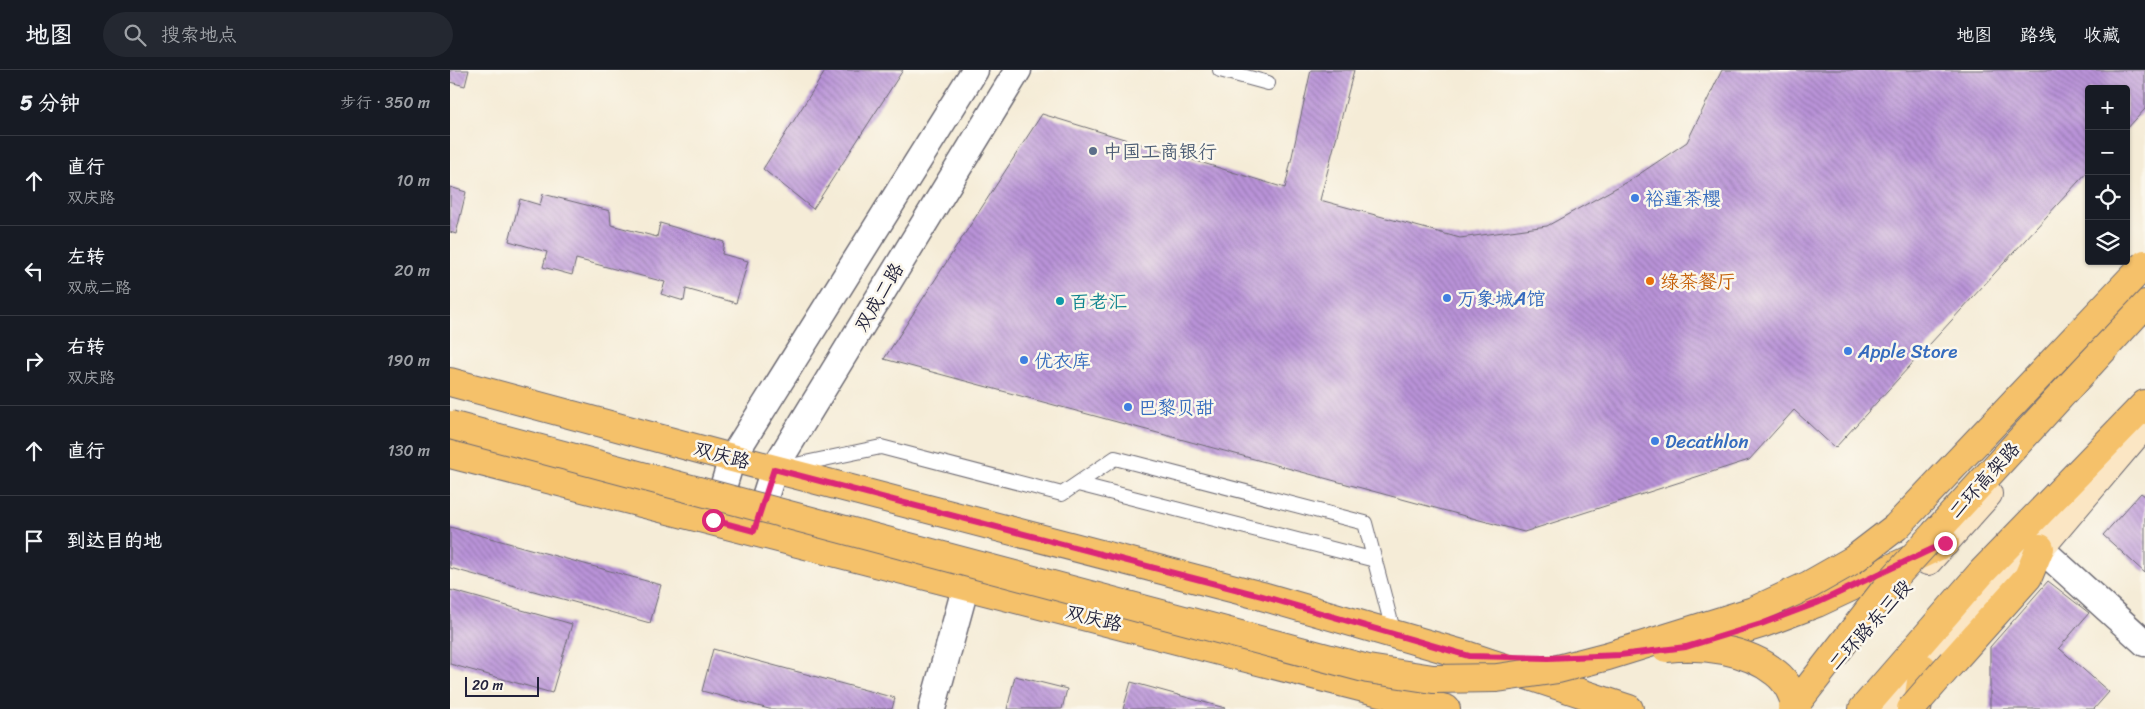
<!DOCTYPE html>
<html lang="zh">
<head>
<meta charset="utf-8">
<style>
	body { margin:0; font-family:Sriracha,"LXGW WenKai TC",sans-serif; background:#242831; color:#f1f3f6 }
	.controls { position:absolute; right:15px; top:15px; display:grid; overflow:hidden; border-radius:5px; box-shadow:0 1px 4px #0004 }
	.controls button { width:45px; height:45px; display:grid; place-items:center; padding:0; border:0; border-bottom:1px solid #363941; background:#171b24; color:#f1f3f6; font:25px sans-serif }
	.scale { position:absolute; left:15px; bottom:12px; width:74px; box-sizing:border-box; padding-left:5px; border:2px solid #22223b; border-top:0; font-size:14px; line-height:18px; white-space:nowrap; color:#22223b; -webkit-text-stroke:4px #fbf7ec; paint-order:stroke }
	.stop { position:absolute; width:15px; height:15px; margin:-11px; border:4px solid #db2777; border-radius:50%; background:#fff }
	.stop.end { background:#db2777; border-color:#fff; box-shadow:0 1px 5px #0008 }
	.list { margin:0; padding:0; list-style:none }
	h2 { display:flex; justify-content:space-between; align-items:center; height:65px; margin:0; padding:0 20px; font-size:21px }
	h2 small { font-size:16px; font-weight:400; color:#9ea1a6 }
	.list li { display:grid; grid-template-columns:32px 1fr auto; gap:15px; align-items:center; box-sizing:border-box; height:90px; padding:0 20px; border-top:1px solid #363941 }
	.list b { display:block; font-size:19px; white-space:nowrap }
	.list p { margin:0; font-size:16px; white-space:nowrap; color:#9ea1a6 }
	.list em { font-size:16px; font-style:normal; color:#9ea1a6 }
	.icon { flex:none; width:28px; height:28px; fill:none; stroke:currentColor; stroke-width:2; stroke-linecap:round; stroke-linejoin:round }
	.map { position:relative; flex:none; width:1695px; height:639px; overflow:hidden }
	header { display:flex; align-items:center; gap:30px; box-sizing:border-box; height:70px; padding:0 25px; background:#171b24; border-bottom:1px solid #363941 }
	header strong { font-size:24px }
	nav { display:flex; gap:28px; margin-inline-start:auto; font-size:18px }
	.search { width:350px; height:45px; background:#242831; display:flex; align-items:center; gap:12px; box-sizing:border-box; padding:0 18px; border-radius:28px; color:#9ea1a6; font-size:19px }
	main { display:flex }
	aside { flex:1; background:#171b24 }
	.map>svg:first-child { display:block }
</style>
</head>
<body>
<header>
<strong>地图</strong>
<div class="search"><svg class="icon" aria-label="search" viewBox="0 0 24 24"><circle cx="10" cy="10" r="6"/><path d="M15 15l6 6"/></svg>搜索地点</div>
<nav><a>地图</a><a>路线</a><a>收藏</a></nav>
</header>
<main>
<aside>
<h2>5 分钟<small>步行 · 350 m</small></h2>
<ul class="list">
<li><svg class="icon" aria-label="ahead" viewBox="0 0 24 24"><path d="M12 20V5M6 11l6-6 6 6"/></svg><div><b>直行</b><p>双庆路</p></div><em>10 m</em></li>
<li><svg class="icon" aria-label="left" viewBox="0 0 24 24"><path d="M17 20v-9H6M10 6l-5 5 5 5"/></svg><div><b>左转</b><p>双成二路</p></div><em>20 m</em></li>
<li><svg class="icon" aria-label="right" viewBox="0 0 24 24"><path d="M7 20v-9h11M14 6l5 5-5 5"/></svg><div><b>右转</b><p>双庆路</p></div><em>190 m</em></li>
<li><svg class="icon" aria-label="ahead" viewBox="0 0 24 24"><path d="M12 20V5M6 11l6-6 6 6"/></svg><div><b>直行</b></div><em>130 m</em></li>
<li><svg class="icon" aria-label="arrive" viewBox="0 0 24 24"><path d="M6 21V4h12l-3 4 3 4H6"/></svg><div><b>到达目的地</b></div></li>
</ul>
</aside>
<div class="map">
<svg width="1695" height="639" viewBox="0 0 1695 639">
	<defs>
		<pattern id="building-back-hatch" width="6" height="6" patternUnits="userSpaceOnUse" patternTransform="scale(1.25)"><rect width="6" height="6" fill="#b993d8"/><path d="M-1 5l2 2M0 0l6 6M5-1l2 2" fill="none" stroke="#9678b0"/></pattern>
	</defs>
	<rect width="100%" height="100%" fill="#fbf7ec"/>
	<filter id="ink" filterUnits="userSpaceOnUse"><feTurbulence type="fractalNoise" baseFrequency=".02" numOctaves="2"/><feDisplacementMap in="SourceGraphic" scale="10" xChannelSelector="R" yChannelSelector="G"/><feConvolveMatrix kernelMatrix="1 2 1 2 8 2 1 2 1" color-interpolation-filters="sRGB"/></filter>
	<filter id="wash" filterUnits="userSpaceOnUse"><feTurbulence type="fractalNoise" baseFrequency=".0096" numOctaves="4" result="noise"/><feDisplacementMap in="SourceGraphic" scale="20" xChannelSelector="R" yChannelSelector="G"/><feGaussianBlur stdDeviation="1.12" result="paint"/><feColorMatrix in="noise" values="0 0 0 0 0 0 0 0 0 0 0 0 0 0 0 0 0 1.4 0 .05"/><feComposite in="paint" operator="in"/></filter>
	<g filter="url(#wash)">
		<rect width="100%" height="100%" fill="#f5ecd7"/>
		<g id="blocks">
			<path fill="url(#building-back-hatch)" d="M0 0H19L15 16 0 12Z
				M376 0H453L363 139 313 99Z
				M861 0H904L870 130 1010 168 1097 156 1182 109 1237 72 1272 0H1695V39L1676 60V19H1639V100L1385 378 1344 340 1299 390 1074 462 434 289 592 44 835 118Z
				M0 117 16 122 6 164 0 162Z
				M93 124 160 141 161 155 207 167 210 153 274 172 272 184 298 191 286 233 236 219 234 231 211 224 215 212 126 189 122 205 93 197 97 182 59 171 70 129 90 135Z
				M1691 423 1695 426V503L1653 465Z
				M0 457 211 515 200 553 0 498Z
				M1598 511 1639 543 1609 578 1659 622 1644 639H1540V577Z
				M0 520 122 554 102 623 0 594Z
				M263 579 445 628 442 639H319L252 621Z
				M565 606 617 619 612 639H557Z
				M681 612 775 638V639H673Z"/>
		</g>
	</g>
	<g filter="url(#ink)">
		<use href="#blocks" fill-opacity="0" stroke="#6c6972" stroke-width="1"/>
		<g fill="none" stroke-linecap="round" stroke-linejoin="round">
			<g stroke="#6c6972" stroke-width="16">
				<path id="service" d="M770 0 818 13
					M336 397 431 377 612 424 665 388 915 453 944 564
					M628 414 925 490"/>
			</g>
			<g stroke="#6c6972" stroke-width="29">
				<path id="minor" d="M264 447 282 388 525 0
					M305 458 324 399 568 0
					M1590 478 1695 573
					M482 639 516 515"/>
			</g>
			<g stroke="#6c6972" stroke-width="30">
				<path id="secondary" d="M1478 491 1538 424
					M1434 639 1590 478 1695 354"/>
			</g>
			<g stroke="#6c6972" stroke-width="30">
				<path id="primary" d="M0 312 282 388 812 526 1019 586 1179 639
					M0 384 996 639
					M1237 577 1311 554 1367 533 1495 473
					M1467 639 1473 598"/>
			</g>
			<g stroke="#6c6972" stroke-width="30">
				<path id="trunk" d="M1486 462 1695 234
					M1502 592 1578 507 1590 478
					M1413 639 1532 502 1695 334"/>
			</g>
			<use href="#service" stroke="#fff" stroke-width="14"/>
			<use href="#minor" stroke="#fff" stroke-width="26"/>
			<use href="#secondary" stroke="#fbe6c4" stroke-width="28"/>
			<use href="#primary" stroke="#f5c16b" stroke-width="28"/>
			<use href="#trunk" stroke="#f5c16b" stroke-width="28"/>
			<g stroke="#6c6972" stroke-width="30" stroke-linecap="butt">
				<path id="trunk-bridge" d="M0 355 918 599 983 609 1047 608 1108 599 1158 586 1303 541 1359 515 1403 490 1446 457 1695 194
					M1216 578C1252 574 1297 579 1326 603 1338 612 1343 626 1347 639
					M1342 639 1444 508 1486 462
					M1461 639 1502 592"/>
			</g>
			<use href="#trunk-bridge" stroke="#f5c16b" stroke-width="28"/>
		</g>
	</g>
	<g fill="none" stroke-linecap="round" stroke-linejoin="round" filter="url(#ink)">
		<path stroke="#db2777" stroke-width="6" d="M263 450 304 461 324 399 812 526 1019 586 1098 588 1170 585 1236 577 1311 554 1367 533 1495 473"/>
	</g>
	<circle fill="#5c6f8a" stroke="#fbf7ec" stroke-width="2" cx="643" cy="81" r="5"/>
	<g fill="#3f7fe0" stroke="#fbf7ec" stroke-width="2">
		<circle cx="1185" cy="128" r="5"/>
		<circle cx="997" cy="228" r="5"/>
		<circle cx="1398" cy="281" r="5"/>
		<circle cx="574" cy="290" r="5"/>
		<circle cx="678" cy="337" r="5"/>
		<circle cx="1205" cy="371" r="5"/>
	</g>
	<circle fill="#e8710a" stroke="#fbf7ec" stroke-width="2" cx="1200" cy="211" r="5"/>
	<circle fill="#0f9aa8" stroke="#fbf7ec" stroke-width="2" cx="610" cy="231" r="5"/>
	<g text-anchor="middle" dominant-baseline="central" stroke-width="5" stroke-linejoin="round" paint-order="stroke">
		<g font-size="19" fill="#4e5e75" stroke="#fbf7ec" text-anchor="start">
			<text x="653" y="81">中国工商银行</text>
		</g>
		<g font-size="19" fill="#366cbe" stroke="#fbf7ec" text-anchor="start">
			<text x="1195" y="128">裕蓮茶櫻</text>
			<text x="1007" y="228">万象城A馆</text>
			<text x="1408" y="281">Apple Store</text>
			<text x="584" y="290">优衣库</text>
			<text x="688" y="337">巴黎贝甜</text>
			<text x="1215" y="371">Decathlon</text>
		</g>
		<g font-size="19" fill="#c56008" stroke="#fbf7ec" text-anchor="start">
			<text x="1210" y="211">绿茶餐厅</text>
		</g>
		<g font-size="19" fill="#22223b" stroke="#fbf7ec">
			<text transform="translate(429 227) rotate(-59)">双成二路</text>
			<text transform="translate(272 385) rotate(15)">双庆路</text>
			<text transform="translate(1534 410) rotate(-48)">二环高架路</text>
			<text transform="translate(644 548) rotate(14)">双庆路</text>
			<text transform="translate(1420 555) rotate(-48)">二环路东三段</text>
		</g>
		<g font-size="19" fill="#0d838f" stroke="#fbf7ec" text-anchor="start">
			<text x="620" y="231">百老汇</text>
		</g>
	</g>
</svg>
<div class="controls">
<button>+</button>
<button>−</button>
<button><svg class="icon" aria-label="locate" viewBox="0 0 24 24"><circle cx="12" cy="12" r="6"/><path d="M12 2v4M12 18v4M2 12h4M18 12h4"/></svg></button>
<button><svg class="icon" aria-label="layers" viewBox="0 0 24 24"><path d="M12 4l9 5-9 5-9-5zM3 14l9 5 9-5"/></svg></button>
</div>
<div class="scale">20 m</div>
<div class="stop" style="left:263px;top:450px"></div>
<div class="stop end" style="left:1495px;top:473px"></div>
</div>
</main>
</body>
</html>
